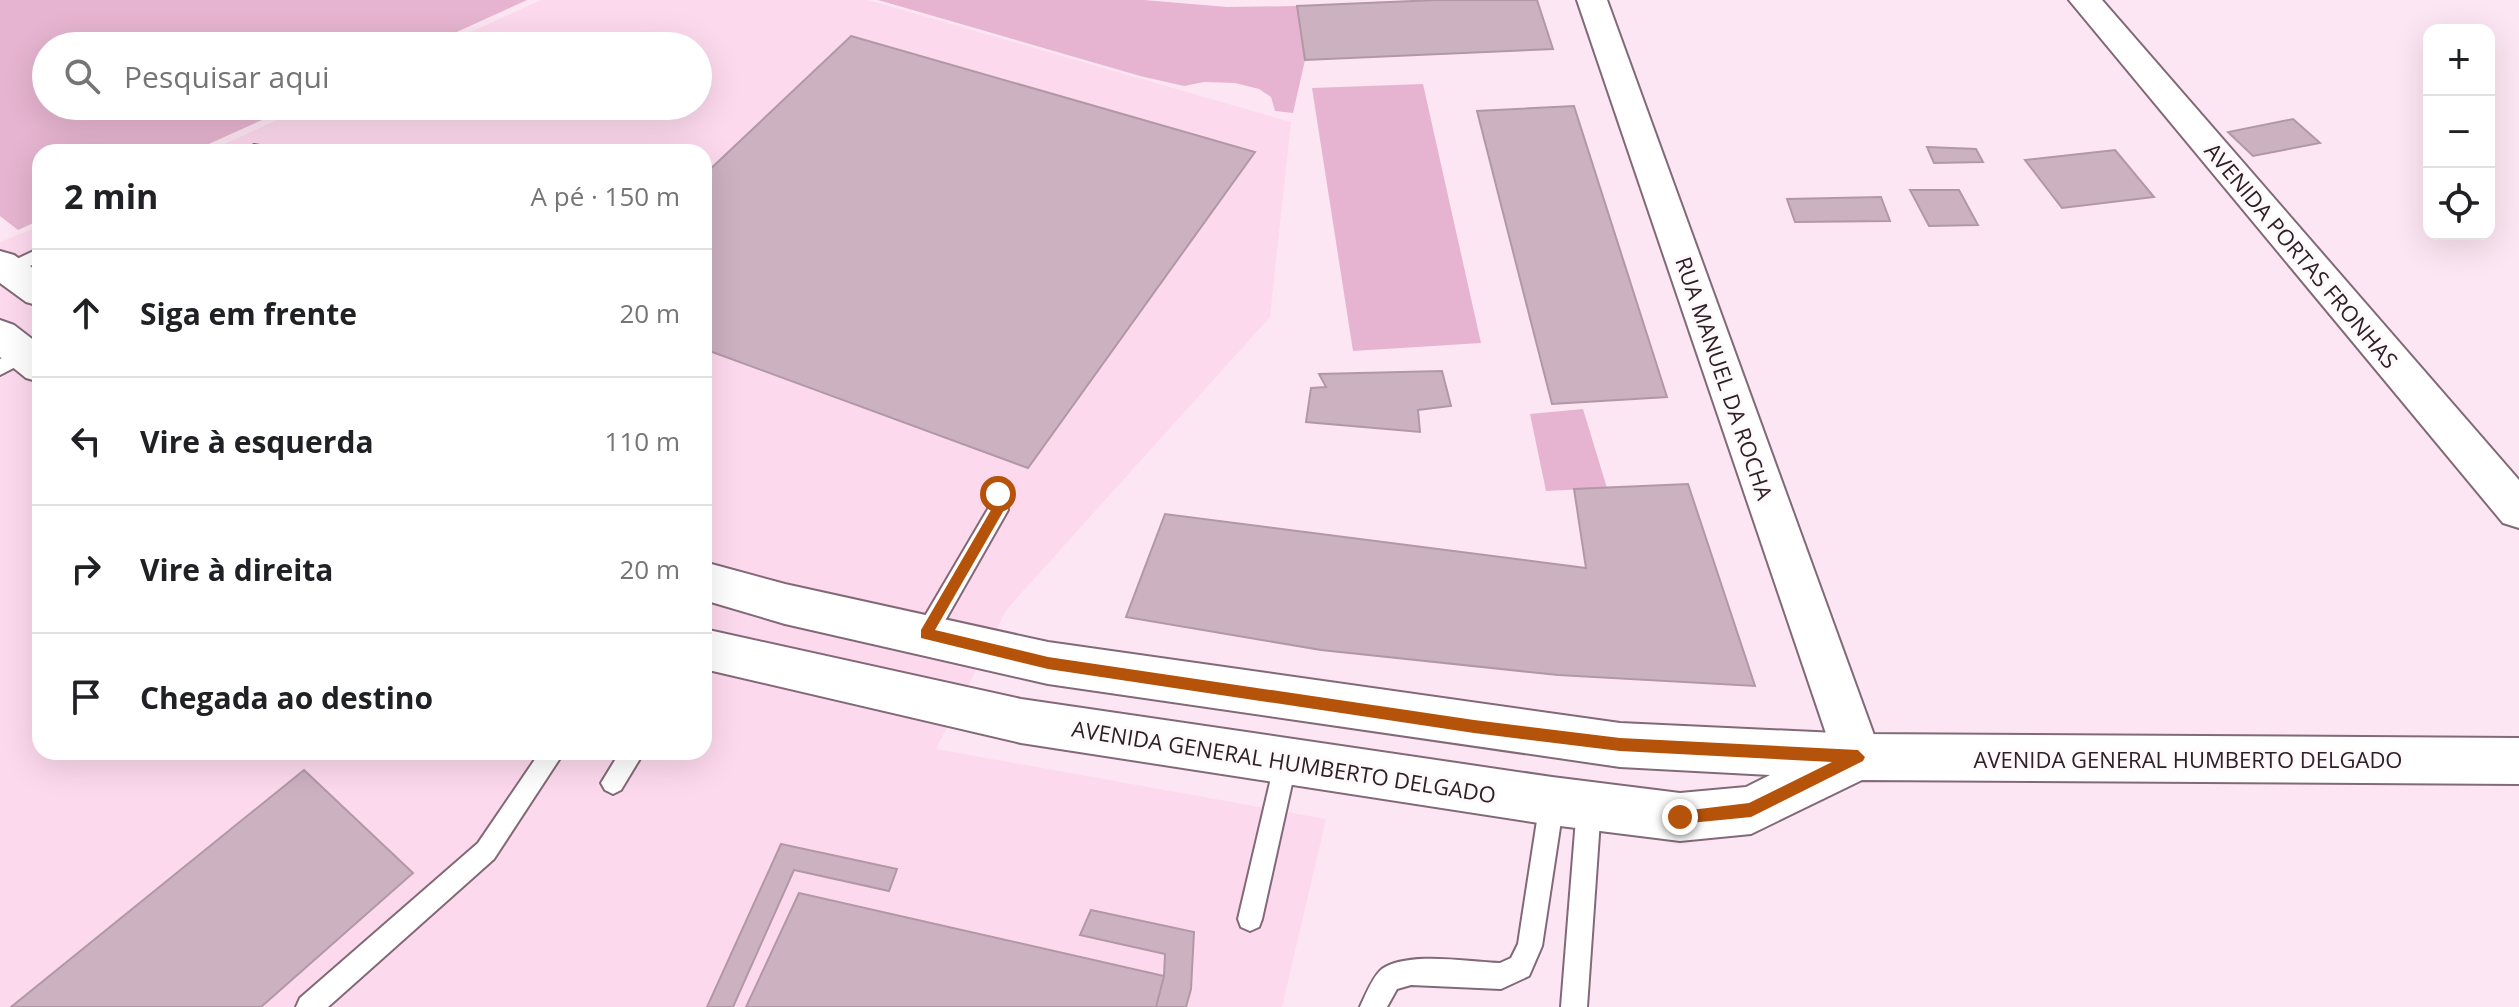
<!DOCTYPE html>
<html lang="pt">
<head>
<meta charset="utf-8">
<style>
	body { margin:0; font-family:"Open Sans",sans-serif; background:#f6f6f6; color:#202124 }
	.controls { position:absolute; right:24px; top:24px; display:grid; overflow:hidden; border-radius:16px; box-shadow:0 8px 32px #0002 }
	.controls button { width:72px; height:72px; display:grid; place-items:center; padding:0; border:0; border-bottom:2px solid #e0e0e0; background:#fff; color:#202124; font:40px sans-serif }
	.stop { position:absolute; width:24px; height:24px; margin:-18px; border:6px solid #b45309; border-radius:50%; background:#fff }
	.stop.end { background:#b45309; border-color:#fff; box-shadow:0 2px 8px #0008 }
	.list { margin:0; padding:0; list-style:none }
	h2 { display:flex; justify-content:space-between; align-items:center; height:104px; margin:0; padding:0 32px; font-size:34px }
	h2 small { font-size:26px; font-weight:400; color:#757577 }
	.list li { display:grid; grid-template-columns:52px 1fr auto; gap:24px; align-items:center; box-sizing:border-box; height:128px; padding:0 32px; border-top:2px solid #e0e0e0 }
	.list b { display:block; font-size:30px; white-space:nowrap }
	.list em { font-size:26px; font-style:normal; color:#757577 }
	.icon { flex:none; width:44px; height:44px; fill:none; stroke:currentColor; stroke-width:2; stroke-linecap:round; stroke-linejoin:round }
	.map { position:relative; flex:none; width:2519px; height:1007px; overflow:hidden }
	.search { position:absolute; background:#fff; box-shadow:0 8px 32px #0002; left:32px; top:32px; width:680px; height:88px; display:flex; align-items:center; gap:20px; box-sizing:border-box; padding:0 28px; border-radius:44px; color:#757577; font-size:30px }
	.panel { position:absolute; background:#fff; box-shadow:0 8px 32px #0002; left:32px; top:144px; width:680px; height:616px; border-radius:24px }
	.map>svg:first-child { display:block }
</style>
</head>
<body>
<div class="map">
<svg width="2519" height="1007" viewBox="0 0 2519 1007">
	<rect width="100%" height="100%" fill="#fde6f3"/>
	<path fill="#fdd9ed" d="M541 0H868L1291 122 1270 317 1007 609 936 749 1326 819 1282 1007H0V242L40 226V752H704V152H207L308 106H698V46H440Z"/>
	<path fill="#e6b4d0" d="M0 0H527L426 46H46V106H293L191 152H40V220L18 230 0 216Z
		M878 0H1144L1227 7 1297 6 1305 60 1293 113 1275 111 1271 97 1259 89 1235 83 1204 82 1184 86 1140 76Z
		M1423 84 1481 343 1353 351 1312 88Z
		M1583 409 1607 488 1546 491 1530 414Z"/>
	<path fill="#ccb1c0" stroke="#b298a6" stroke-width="2" d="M1436 0H1537L1553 49 1305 60 1297 6Z
		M851 36 1255 152 1028 468 704 349V175Z
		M1574 106 1667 397 1552 404 1477 111Z
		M2293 119 2320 143 2253 156 2228 132Z
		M1927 147 1976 149 1983 162 1934 163Z
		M2115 150 2154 197 2062 208 2025 160Z
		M1910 190H1959L1978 225 1929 226Z
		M1881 197 1890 221 1795 222 1787 199Z
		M1442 371 1451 406 1418 410 1420 432 1306 422 1311 388 1326 387 1319 374Z
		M1688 484 1755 686 1558 675 1321 650 1126 617 1165 514 1586 568 1574 489Z
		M304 770 413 873 261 1007H11Z
		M781 844 897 869 889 891 794 870 733 1007H707Z
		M799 893 1164 976 1156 1007H746Z
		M1091 910 1194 932 1191 989 1186 1007H1156L1164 976 1165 954 1080 935Z"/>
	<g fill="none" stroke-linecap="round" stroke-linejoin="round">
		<g stroke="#826977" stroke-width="4">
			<path id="service" d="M254 145 260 146 261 152H241Z
				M40 248V261L14 274H2V266Z
				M24 347 31 349 33 354 31 359 0 375V359Z
				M998 486 1005 488 1008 510 934 640 926 643 918 640 915 634 918 628 988 509 991 488Z
				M1286 751 1294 754 1297 761 1262 919 1259 927 1250 931 1241 927 1238 919 1275 761 1278 754Z
				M540 752H564L494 859 328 1007H296L300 998 478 843Z
				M620 752H644L621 790 613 794 605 790 601 783Z
				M1552 790 1560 793 1564 801 1542 946 1529 976 1501 989 1411 985 1397 989 1387 1007H1360C1365 996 1373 976 1382 969 1408 951 1469 962 1500 963L1511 958 1518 944 1540 801 1544 793Z
				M1589 795 1597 798 1601 806 1587 1007H1561L1577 806 1581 798Z"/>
		</g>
		<g stroke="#826977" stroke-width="4">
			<path id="minor" d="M1577 0H1607L1882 757 1875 772 1858 779 1841 772 1834 757Z"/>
		</g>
		<g stroke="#826977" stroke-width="4">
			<path id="secondary" d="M0 251 14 255 40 273V306L26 302 0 283Z
				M0 320 14 325 40 345V382L26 378 0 357Z
				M704 562 785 584 1048 642 1620 723 1858 734 2519 738V784L1862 780 1751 834 1680 841 1552 825 1021 743 704 669V629L1021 699 1552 777 1680 793 1746 787 1770 775 1620 767 1048 684 785 624 704 600Z"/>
		</g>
		<g stroke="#826977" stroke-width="4">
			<path id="primary" d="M2069 0H2102L2519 480V528L2503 523Z"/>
		</g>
		<use href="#service" fill="#fff" fill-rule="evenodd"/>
		<use href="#minor" fill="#fff" fill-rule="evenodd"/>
		<use href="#secondary" fill="#fff" fill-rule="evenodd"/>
		<use href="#primary" fill="#fff" fill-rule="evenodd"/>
	</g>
	<path fill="#b45309" d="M998 489 1005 494 1004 510 935 630 1048 657 1474 720 1620 738 1858 750 1865 757 1863 761 1751 817 1680 824 1674 822V812L1749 803 1832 762 1620 751 1474 733 1048 669 921 638V630L991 510 992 494Z"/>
	<g text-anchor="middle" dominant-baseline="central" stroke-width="6" stroke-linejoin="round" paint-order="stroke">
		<g font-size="22" fill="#2c2127" stroke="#fff9fc">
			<text transform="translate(2302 255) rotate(50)">AVENIDA PORTAS FRONHAS</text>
			<text transform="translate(1725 378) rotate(71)">RUA MANUEL DA ROCHA</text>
			<text x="2188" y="759">AVENIDA GENERAL HUMBERTO DELGADO</text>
			<text transform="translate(1284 761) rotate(9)">AVENIDA GENERAL HUMBERTO DELGADO</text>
		</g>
	</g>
</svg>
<div class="controls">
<button>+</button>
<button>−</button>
<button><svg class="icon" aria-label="locate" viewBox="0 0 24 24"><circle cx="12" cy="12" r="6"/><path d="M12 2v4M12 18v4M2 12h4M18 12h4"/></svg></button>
</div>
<div class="stop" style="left:998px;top:494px"></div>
<div class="stop end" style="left:1680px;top:817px"></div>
<div class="search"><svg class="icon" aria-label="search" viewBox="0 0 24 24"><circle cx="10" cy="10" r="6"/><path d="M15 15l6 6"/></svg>Pesquisar aqui</div>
<section class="panel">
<h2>2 min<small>A pé · 150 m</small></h2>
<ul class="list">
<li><svg class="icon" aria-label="ahead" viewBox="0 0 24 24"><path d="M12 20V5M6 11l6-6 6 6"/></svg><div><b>Siga em frente</b></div><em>20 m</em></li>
<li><svg class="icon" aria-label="left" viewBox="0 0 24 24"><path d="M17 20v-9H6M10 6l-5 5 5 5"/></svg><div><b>Vire à esquerda</b></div><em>110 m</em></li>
<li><svg class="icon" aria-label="right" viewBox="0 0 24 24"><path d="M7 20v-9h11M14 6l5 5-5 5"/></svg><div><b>Vire à direita</b></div><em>20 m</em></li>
<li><svg class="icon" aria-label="arrive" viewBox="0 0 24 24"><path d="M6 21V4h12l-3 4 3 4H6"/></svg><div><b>Chegada ao destino</b></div></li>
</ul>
</section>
</div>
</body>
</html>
